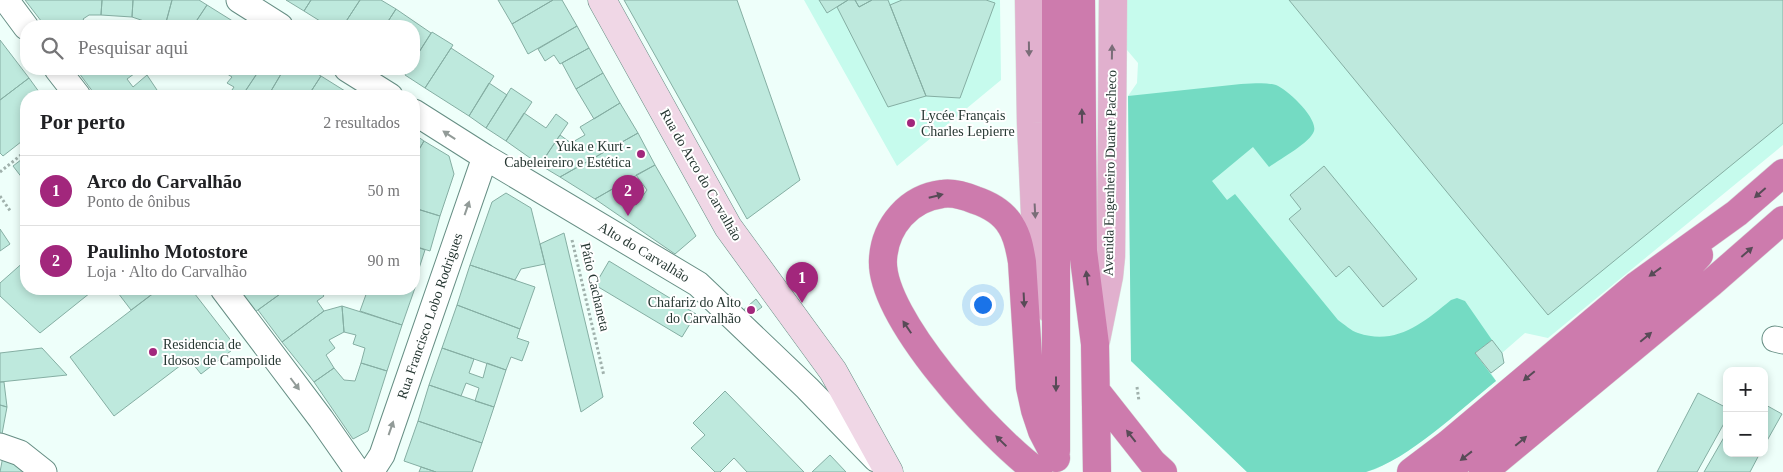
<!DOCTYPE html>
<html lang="pt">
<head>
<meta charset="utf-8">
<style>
	body { margin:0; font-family:"Times New Roman",serif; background:#f2f2f2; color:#202124 }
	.controls { position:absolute; right:15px; bottom:15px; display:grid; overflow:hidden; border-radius:10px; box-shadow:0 2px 8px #0003 }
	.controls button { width:45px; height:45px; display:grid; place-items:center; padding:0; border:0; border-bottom:1px solid #e0e0e0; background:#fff; color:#202124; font:25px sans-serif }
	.you { position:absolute; left:982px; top:304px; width:18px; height:18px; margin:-12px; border:4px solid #fff; border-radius:50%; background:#1a73e8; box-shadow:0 0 0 8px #1a73e833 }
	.badge { display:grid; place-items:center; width:32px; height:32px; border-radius:50%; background:#a2277c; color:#fff; font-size:16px; font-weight:700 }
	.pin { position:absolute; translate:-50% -41px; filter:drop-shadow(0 1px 2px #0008) }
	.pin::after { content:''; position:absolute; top:26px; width:18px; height:15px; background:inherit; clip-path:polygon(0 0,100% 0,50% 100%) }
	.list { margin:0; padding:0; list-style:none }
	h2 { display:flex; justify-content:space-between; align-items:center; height:65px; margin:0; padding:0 20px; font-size:21px }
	h2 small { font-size:16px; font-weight:400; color:#757577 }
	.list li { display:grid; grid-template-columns:32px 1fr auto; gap:15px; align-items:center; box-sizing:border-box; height:70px; padding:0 20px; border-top:1px solid #e0e0e0 }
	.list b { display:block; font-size:19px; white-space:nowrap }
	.list p { margin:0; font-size:16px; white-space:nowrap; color:#757577 }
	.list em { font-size:16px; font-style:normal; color:#757577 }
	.icon { flex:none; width:28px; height:28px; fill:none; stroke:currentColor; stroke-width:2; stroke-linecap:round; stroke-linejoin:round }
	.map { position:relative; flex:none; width:1783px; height:472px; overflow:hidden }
	.search { position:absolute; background:#fff; box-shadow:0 2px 8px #0003; left:20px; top:20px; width:400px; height:55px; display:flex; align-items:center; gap:12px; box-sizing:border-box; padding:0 18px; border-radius:20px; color:#757577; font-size:19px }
	.panel { position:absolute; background:#fff; box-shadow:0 2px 8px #0003; left:20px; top:90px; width:400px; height:205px; border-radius:20px }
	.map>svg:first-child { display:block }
</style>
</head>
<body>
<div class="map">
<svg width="1783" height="472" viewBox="0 0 1783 472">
	<rect width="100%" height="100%" fill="#eefffa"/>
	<path fill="#c6fbed" d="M804 0H1000L1001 80 897 166Z
		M1126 0H1783V145L1548 338 1525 333 1502 353 1504 363 1491 373 1496 381 1426 438 1402 455 1376 469 1366 472H1247L1131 361 1128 96 1137 83 1138 63 1127 50Z"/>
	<path fill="#74dbc3" d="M1241 84C1252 84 1265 82 1276 85 1287 89 1318 118 1314 131 1310 143 1280 159 1269 167L1253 147 1212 181 1227 200 1235 194 1338 320C1344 324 1351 331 1358 333 1396 346 1423 323 1451 300L1457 298 1465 301 1492 340 1475 353 1496 381C1461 409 1408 460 1366 472H1247L1131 361 1128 96Z"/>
	<path fill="#bee9dd" stroke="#85aea3" d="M25 0H102L101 15H89L83 19 88 26H45Z
		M102 0H133L132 17 101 15Z
		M133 0H172L165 26H159L132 17Z
		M172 0H199L207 5 193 26H165Z
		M286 0H311L304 11Z
		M311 0H360L343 26H328L304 11Z
		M360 0H381L396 9 385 26H343Z
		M498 0H553L512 24Z
		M553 0H562L577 26 528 54 512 24Z
		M624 0H737L800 180 747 219Z
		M819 0H848L827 13Z
		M848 0H855L859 7 872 0H888L926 96 888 107 837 7Z
		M855 0H872L859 7Z
		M902 0H986L995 3 960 98 926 96 890 5Z
		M1289 0H1783V123L1548 315Z
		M207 5 239 25 238 26H193Z
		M396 9 431 33 414 60V26H385Z
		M577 26 589 48 560 64 554 55 545 61 538 49Z
		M432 32 453 45 425 88 405 75 408 69H414V60Z
		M0 40 29 78 0 100Z
		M451 48 494 76 469 116 425 88Z
		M589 48 603 73 576 89 562 63Z
		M76 69H136L138 71 127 79 133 87 147 75 161 96H96Z
		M222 69H260L242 96 232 90 234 87 227 83 232 77 221 70Z
		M260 69H284L268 96H242Z
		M284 69H309L321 76 308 96H268Z
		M603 73 620 103 594 119 576 89Z
		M321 76 345 91 342 96H308Z
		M29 78 42 96H26V138L3 156 0 153V100Z
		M489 83 507 95 486 128 469 116Z
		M511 88 532 102 506 141 486 128Z
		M620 103 638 133 560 177 540 165 560 135 571 143 585 135 580 127Z
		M524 113 546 128 556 114 568 123 540 165 506 141Z
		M638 133 655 165 595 199 560 177Z
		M414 134 424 141 414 158Z
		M424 141 449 156 454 174 440 216 414 208 419 190 414 186V158Z
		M26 156V183L13 166Z
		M655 165 696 236 675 254 595 199 614 188 636 205 647 190 636 175Z
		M1324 166 1417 279 1383 307 1349 266 1336 277 1289 219 1301 209 1290 195Z
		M506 193 531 208 545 264 521 269 515 280 470 265 492 202Z
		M414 208 440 216 430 251 414 246Z
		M0 229 10 244 0 251Z
		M564 233 603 397 581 412 540 244Z
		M414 246 425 250 414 284Z
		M26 260V289H95L40 333 0 296V283Z
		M609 261 696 314 682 337 595 285Z
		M470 265 535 287 520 329 457 305Z
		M414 284 416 285 402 325 360 311 368 289H414Z
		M115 289H159L131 310Z
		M159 289H191L236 347 201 374 189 359 114 416 70 357Z
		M239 289H287L255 312Z
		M287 289H318L324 296 317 301 324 311 282 342 258 310Z
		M756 299 762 307 745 320 740 313Z
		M457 305 520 329 517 338 529 342 522 361 511 357 506 370 442 348Z
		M342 306 402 325 387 371 361 363 365 348 353 344 356 335 344 332Z
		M342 306 344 332 329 340 335 348 326 355 334 368 314 382 282 342 324 311Z
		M1492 340 1502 353 1504 363 1491 373 1475 353Z
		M42 348 67 375 0 382V353Z
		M442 348 474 359 469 373 483 378 487 363 506 370 494 407 475 401 479 388 466 383 461 396 429 385Z
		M361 363 387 371 368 431 353 439 314 382 334 368 344 380 355 381Z
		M0 382H4L7 407 0 405Z
		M429 385 494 407 482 443 418 421Z
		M725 391 804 472H747L734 458 720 472H715L691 448 705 435 693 423Z
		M1698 393 1727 408V418L1697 472H1657Z
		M1764 404 1782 414 1764 446Z
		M0 405 7 407 2 434H0Z
		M418 421 482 443 472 472H436L404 461Z
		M1727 432V453H1760L1750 472H1704Z
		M830 455 846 472H812Z
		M3 456 27 472H0Z
		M421 467 436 472H419Z"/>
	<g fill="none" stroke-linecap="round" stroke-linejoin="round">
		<g stroke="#668e84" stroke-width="27">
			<path id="street" d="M6 0 26 27
				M239 0 280 26
				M57 69 78 96
				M347 69 390 96
				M414 112 485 157 698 284 807 388 876 459
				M223 289 321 419 358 472
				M1775 339 1783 341
				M0 446 20 453 44 472
				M371 472 382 455 485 157"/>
		</g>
		<g stroke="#668e84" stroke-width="29">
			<path id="secondary" d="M602 0 728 227 833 371 889 472"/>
		</g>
		<g stroke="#d8dbda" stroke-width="29">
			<path id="primary" d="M1029 0 1031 123 1035 214 1040 265 1050 309
				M1096 340 1109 276 1111 256 1113 0"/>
		</g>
		<g stroke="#d8dbda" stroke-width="29">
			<path id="highway" d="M1081 0 1083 251 1095 344 1097 472
				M1096 391 1152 462 1163 472
				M1056 451V0
				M1038 472C992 439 879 317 883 259 885 226 909 198 942 194 953 192 965 196 975 200 990 205 1003 212 1011 226 1018 237 1020 250 1022 262L1030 387 1035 410 1042 431 1056 458
				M1411 472 1448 444 1637 285 1737 213 1783 173
				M1445 472 1573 371 1654 304 1699 255
				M1483 472 1711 283 1783 220"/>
		</g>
		<path stroke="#a0b1ac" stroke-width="3" stroke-dasharray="2.5 2.5" stroke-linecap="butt" d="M0 172 26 151
			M0 196 11 212
			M572 240 604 376
			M1137 387 1139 401"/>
		<use href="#street" stroke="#fff" stroke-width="25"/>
		<use href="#secondary" stroke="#f0d7e6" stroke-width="28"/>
		<use href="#primary" stroke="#e1b0ce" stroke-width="28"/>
		<use href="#highway" stroke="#cd7bad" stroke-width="28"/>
	</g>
	<defs><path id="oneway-solid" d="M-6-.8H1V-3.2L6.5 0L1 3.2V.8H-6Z" transform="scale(1.25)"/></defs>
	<g fill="#7a6d78">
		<use href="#oneway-solid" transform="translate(1029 49) rotate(89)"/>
		<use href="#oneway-solid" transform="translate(1112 52) rotate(-89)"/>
		<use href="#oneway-solid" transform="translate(1035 211) rotate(87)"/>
	</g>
	<g fill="#584b57">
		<use href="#oneway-solid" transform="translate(1082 116) rotate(-91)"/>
		<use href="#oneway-solid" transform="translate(1760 193) rotate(139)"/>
		<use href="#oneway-solid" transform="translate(936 196) rotate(-14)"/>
		<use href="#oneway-solid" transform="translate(1747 252) rotate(-41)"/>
		<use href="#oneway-solid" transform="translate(1655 272) rotate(144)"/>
		<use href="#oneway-solid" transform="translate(1087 278) rotate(-97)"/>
		<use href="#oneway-solid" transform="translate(1024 300) rotate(87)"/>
		<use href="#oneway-solid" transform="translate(907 327) rotate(-124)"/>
		<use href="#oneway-solid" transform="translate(1646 337) rotate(-40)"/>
		<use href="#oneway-solid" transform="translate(1529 376) rotate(140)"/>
		<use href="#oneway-solid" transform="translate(1056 384) rotate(90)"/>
		<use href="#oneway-solid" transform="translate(1131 436) rotate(-128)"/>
		<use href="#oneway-solid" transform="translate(1001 441) rotate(-136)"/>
		<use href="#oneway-solid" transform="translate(1521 441) rotate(-40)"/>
		<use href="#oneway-solid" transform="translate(1466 456) rotate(142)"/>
	</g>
	<g fill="#929b98">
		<use href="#oneway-solid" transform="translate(449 135) rotate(-147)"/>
		<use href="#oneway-solid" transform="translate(467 208) rotate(-71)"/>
		<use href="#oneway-solid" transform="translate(295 384) rotate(53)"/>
		<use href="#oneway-solid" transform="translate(391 428) rotate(-71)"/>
	</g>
	<g fill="#a2277c" stroke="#fff" stroke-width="2">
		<circle cx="911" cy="123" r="5"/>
		<circle cx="641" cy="154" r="5"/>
		<circle cx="751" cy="310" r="5"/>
		<circle cx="153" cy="352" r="5"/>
	</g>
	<g text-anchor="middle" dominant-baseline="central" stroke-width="4" stroke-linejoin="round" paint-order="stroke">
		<g font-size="14" fill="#263732" stroke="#fff" text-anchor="start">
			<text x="921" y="115">Lycée Français<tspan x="921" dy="16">Charles Lepierre</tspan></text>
			<text x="631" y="146" text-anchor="end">Yuka e Kurt -<tspan x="631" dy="16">Cabeleireiro e Estética</tspan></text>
			<text x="741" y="302" text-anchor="end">Chafariz do Alto<tspan x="741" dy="16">do Carvalhão</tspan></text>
			<text x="163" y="344">Residencia de<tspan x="163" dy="16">Idosos de Campolide</tspan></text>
		</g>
		<g font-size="14" fill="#263732" stroke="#fff">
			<text transform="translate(1110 173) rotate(-89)">Avenida Engenheiro Duarte Pacheco</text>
			<text transform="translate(701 175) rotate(60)">Rua do Arco do Carvalhão</text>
			<text transform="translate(644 252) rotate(31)">Alto do Carvalhão</text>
			<text transform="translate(595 287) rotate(77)">Pátio Cachaneta</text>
			<text transform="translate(430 316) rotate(-71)">Rua Francisco Lobo Rodrigues</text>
		</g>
	</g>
</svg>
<div class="controls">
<button>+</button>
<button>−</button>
</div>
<div class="you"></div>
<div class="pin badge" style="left:802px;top:303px">1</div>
<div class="pin badge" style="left:628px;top:216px">2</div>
<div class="search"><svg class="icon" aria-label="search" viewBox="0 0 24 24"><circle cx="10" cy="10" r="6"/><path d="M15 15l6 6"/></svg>Pesquisar aqui</div>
<section class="panel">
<h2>Por perto<small>2 resultados</small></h2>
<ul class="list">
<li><span class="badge">1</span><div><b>Arco do Carvalhão</b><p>Ponto de ônibus</p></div><em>50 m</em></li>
<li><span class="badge">2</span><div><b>Paulinho Motostore</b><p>Loja · Alto do Carvalhão</p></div><em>90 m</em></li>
</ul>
</section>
</div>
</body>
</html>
